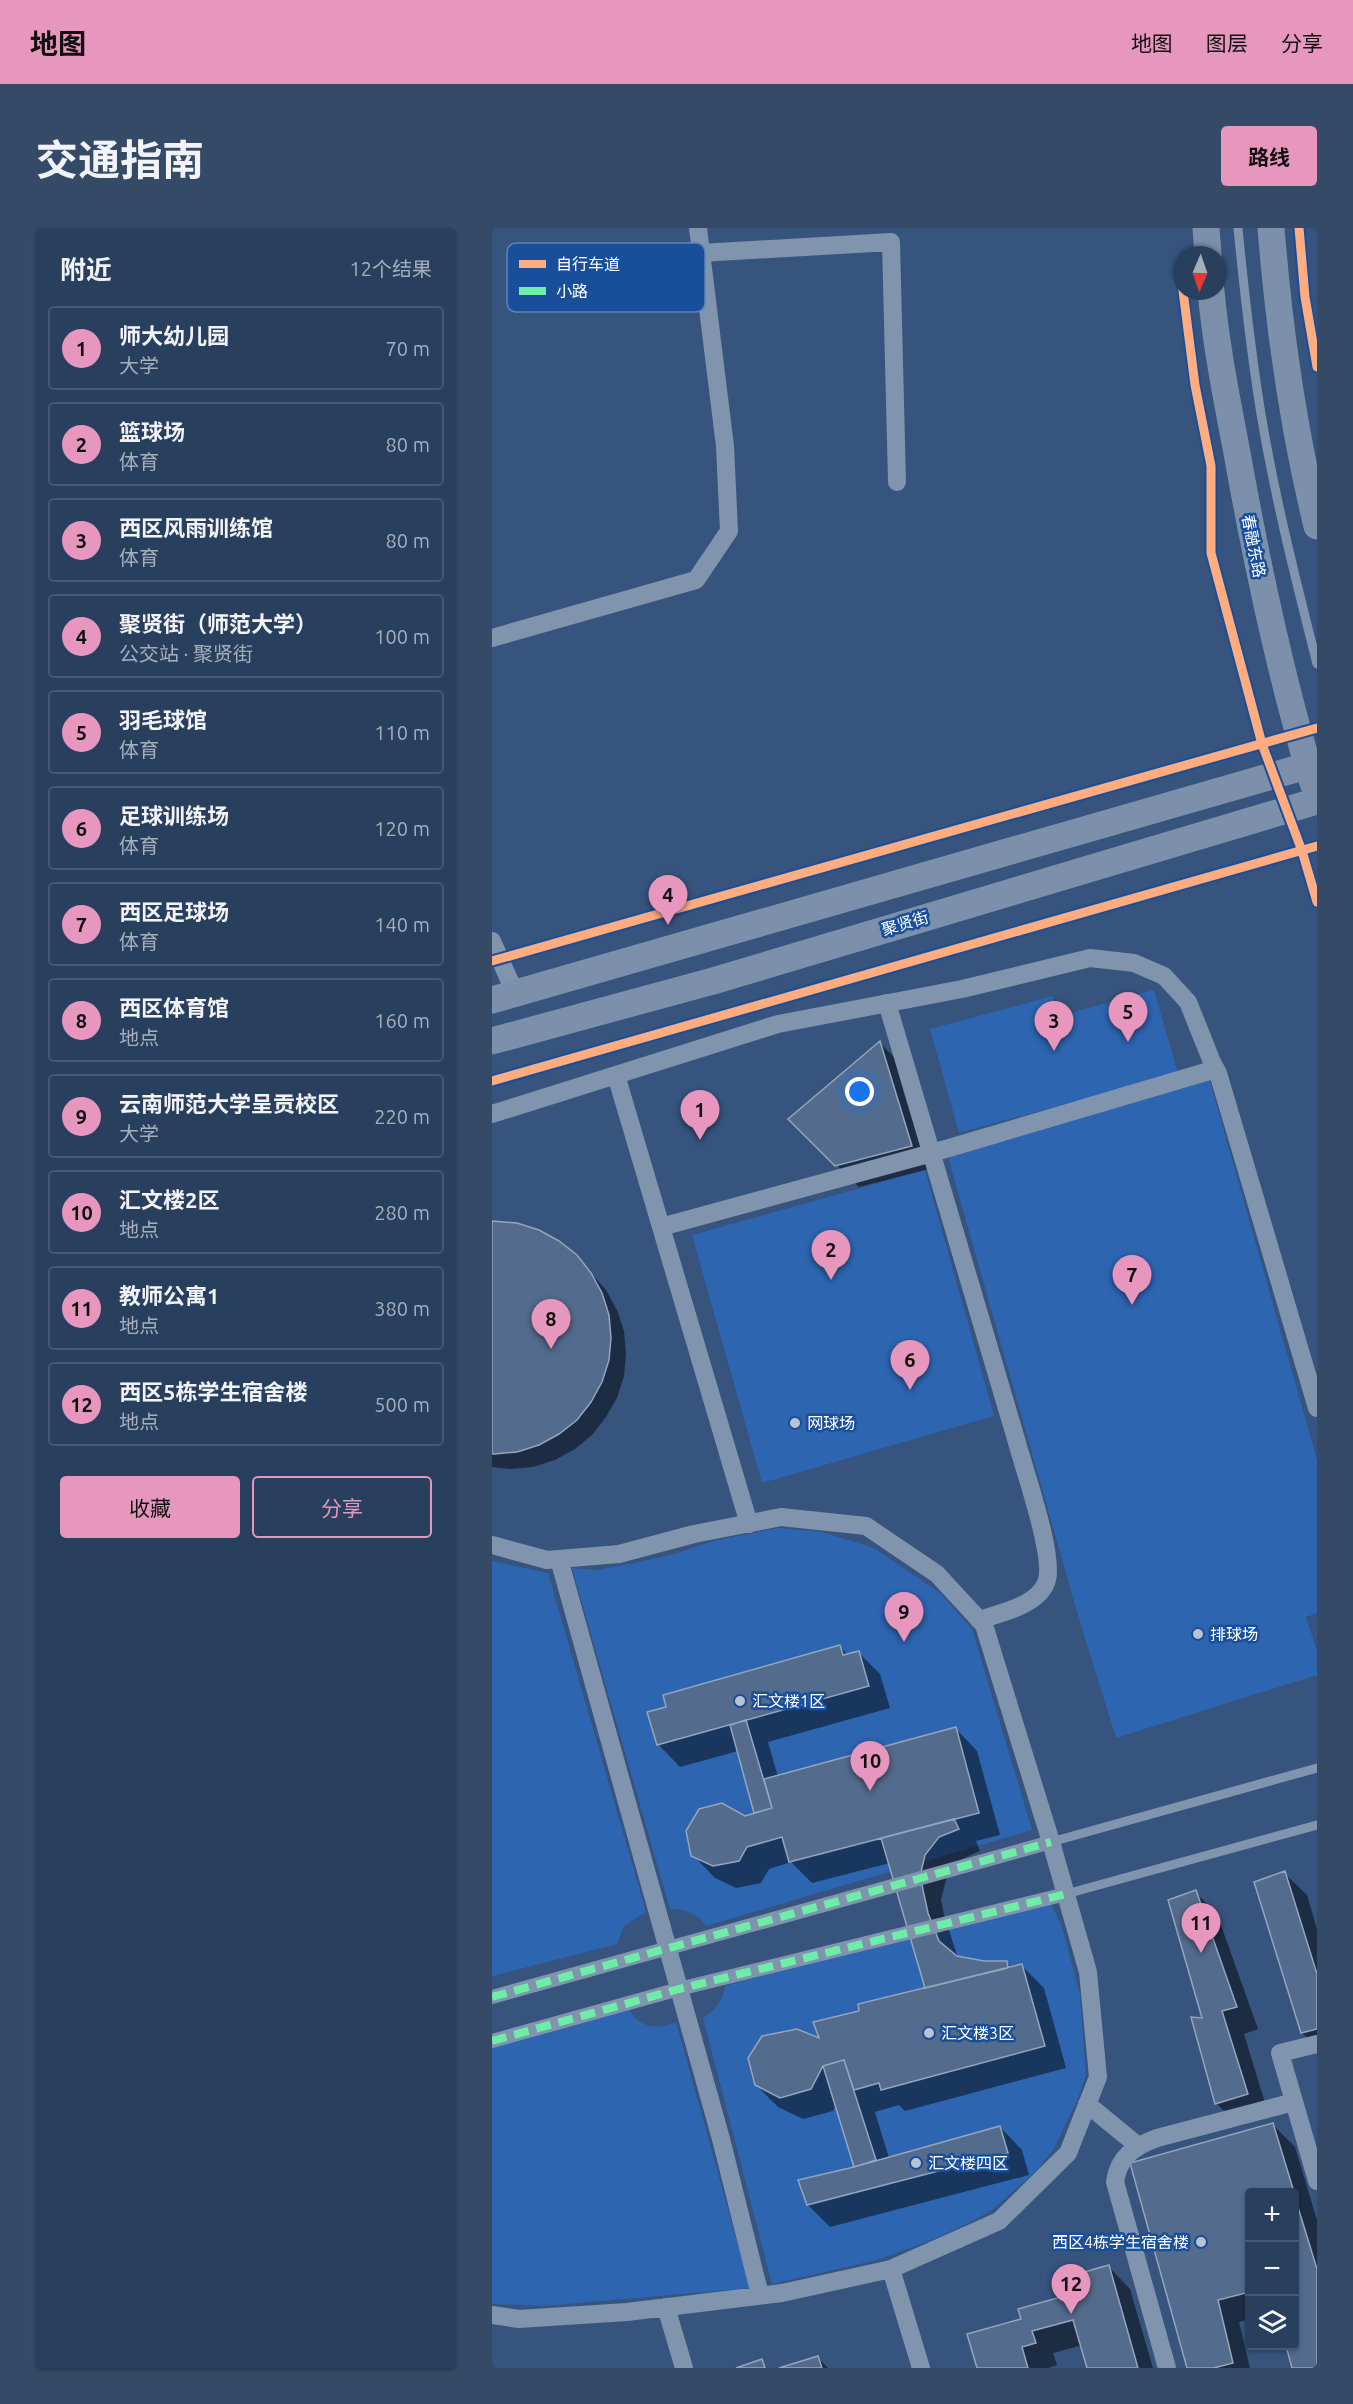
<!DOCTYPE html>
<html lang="zh">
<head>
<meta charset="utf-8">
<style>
	body { margin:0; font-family:Ubuntu,"Noto Sans SC",sans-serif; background:#344a67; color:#f1f3f6 }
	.controls { position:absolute; right:18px; bottom:18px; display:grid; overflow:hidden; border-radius:6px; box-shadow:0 2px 4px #0004 }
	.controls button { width:54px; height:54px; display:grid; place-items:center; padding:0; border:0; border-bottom:2px solid #445873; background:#283f5e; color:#f1f3f6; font:30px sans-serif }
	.compass { position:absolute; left:681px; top:18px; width:54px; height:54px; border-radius:50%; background:#283f5e; box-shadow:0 2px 4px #0004; rotate:182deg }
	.you { position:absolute; left:368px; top:864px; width:21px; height:21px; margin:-15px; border:4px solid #fff; border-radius:50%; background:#1a73e8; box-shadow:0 0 0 9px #1a73e833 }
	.badge { display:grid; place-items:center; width:39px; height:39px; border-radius:50%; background:#e797bd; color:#111; font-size:20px; font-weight:700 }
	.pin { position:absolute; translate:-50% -50px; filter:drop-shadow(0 2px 3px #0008) }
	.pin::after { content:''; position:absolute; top:32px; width:21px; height:18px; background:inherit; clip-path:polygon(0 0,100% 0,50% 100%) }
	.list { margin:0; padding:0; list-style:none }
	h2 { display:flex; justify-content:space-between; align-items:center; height:78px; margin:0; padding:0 24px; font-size:26px }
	h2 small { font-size:20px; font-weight:400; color:#a5afbc }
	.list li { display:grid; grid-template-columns:39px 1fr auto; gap:18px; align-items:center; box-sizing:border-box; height:84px; margin:0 12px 12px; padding:0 12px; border:2px solid #445873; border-radius:6px }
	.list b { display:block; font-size:22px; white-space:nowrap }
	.list p { margin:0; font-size:20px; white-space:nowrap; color:#a5afbc }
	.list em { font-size:20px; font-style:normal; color:#a5afbc }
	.actions { display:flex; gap:12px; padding:18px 24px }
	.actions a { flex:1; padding:14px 0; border:2px solid #e797bd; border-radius:6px; text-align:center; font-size:21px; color:#e797bd }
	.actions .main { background:#e797bd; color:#111 }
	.icon { flex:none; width:33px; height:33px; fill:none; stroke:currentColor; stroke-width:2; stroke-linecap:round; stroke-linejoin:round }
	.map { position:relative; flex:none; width:825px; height:2140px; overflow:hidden; border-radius:6px }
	header { display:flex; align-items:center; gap:36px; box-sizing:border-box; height:84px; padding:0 30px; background:#e797bd; color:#111 }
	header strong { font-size:28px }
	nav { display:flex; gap:33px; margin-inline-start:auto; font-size:21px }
	.intro { display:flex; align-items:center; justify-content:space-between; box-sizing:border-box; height:144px; padding:0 36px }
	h1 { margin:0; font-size:42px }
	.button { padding:15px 27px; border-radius:6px; background:#e797bd; color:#111; font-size:21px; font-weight:700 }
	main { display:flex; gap:36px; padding:0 36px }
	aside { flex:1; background:#283f5e; border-radius:6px; box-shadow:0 2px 4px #0004 }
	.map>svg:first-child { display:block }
</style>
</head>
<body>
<header>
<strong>地图</strong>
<nav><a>地图</a><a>图层</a><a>分享</a></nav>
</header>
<div class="intro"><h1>交通指南</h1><a class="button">路线</a></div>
<main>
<aside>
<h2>附近<small>12个结果</small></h2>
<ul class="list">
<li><span class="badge">1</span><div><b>师大幼儿园</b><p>大学</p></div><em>70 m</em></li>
<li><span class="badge">2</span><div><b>篮球场</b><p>体育</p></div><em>80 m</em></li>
<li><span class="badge">3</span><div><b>西区风雨训练馆</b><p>体育</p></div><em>80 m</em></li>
<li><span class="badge">4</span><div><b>聚贤街（师范大学）</b><p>公交站 · 聚贤街</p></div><em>100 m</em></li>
<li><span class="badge">5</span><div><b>羽毛球馆</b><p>体育</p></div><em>110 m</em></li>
<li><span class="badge">6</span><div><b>足球训练场</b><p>体育</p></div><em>120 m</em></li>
<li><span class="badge">7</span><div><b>西区足球场</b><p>体育</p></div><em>140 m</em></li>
<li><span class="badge">8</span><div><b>西区体育馆</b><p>地点</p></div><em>160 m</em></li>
<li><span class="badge">9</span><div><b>云南师范大学呈贡校区</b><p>大学</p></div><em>220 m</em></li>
<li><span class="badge">10</span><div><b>汇文楼2区</b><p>地点</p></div><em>280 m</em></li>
<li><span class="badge">11</span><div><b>教师公寓1</b><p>地点</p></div><em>380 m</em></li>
<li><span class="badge">12</span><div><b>西区5栋学生宿舍楼</b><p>地点</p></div><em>500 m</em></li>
</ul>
<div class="actions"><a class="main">收藏</a><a>分享</a></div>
</aside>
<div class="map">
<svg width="825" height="2140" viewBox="0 0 825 2140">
	<rect width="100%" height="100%" fill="#36547d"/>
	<path fill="#2d65b0" d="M662 762 686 845 467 905 438 801 561 768 567 788Z
		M717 850 825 1232V1385L814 1389 825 1423V1447L624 1510 585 1384 454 922Z
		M433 942 502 1188 270 1255 200 1007Z
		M287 1300 330 1304 382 1320 448 1365 480 1401 540 1602 214 1698C205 1685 194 1681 178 1681L80 1340 104 1342 143 1335 182 1326 221 1313Z
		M0 1333 56 1345 154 1684 132 1698 125 1716 0 1748Z
		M555 1668 570 1699 588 1767 594 1847 585 1873 561 1922 543 1944 500 1982 479 1994 437 2013 385 2032 280 2056 211 1790C224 1781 231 1773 233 1758Z
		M138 1782C147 1800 166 1802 184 1794L258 2060 53 2078 0 2076V1815Z"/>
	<path fill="#0007" d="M388 815 410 837 441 940 367 959 298 891Z
		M0 995 84 1028 114 1062 125 1082 132 1103 134 1126 132 1148 125 1170 114 1189 100 1207 83 1221 63 1232 41 1239 19 1241 0 1239Z
		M348 1419 356 1427 366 1424 388 1446 398 1480 276 1514 286 1549 463 1500 485 1523 508 1607 484 1613 488 1623 470 1631 461 1639 455 1649 449 1671 452 1687 466 1730 477 1733 514 1734 520 1740 530 1738 552 1760 574 1840 413 1883 407 1877 383 1884 397 1930 508 1899 530 1922 537 1947 338 1999 316 1977 364 1940 344 1876 341 1883 311 1891 286 1879 264 1857 369 1784 435 1761 398 1635 320 1655 299 1634 277 1641 269 1655 244 1660 223 1650 201 1627 252 1589 264 1586 246 1523 188 1539 166 1516Z
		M792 1645 815 1667 825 1701V1819L810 1805Z
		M703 1664 725 1686 766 1801 752 1806 777 1888 747 1898 725 1876 701 1791H712Z
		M781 1897 803 1919 825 1992V2140H802L796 2118H802V1964H758V2091L747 2094 758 2140H696Z
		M616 2038 638 2061 661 2140H596L590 2117 561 2125 565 2137 556 2140H486L531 2092 578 2068Z
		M325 2129 336 2140H292Z"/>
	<path fill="#536b8c" stroke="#95a5bc" stroke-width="1.5" d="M388 813 420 918 343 938 296 891Z
		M0 993 25 995 47 1002 67 1013 85 1027 99 1045 110 1065 117 1087 119 1110 117 1132 110 1154 99 1174 85 1192 67 1206 47 1217 25 1224 2 1226H0Z
		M348 1417 351 1427 367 1423 377 1458 165 1517 155 1484 174 1479 171 1467Z
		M254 1492 280 1580 262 1585 238 1497Z
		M464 1499 487 1585 297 1634 290 1609 255 1619 247 1633 221 1638 199 1628 194 1603 207 1581 230 1575 253 1588 280 1580 272 1551Z
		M462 1591 467 1601 447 1609 433 1627 428 1648 436 1685 447 1713 465 1728 492 1733H515L516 1740 433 1760 389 1610Z
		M793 1643 825 1746V1801L809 1805 762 1654Z
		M704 1662 745 1779 730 1783 756 1866 723 1876 699 1789 710 1790 676 1672Z
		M530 1736 553 1818 389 1862 387 1855 362 1862 352 1832 331 1838 319 1861 288 1870 263 1857 256 1830 270 1808 305 1801 327 1810 321 1794 367 1783 366 1776Z
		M352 1832 384 1932 362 1939 331 1838Z
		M781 1895 802 1964H758V2064L726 2072 741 2135 722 2140H695L638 1935Z
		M508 1898 516 1925 315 1977 306 1952 362 1939Z
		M802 1966 825 2041V2140H800L794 2118H802Z
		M617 2037 646 2140H595L581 2092 540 2103 544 2115 530 2119 536 2140H485L475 2106 529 2091 526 2081 576 2067 571 2050Z
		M326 2128 330 2140H287Z
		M270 2131 273 2140H244Z"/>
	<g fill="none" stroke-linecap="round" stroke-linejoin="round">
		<path stroke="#8194ae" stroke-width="9" d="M746 0C752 62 759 124 769 186 783 270 804 353 825 436
			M559 1614 825 1540
			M574 1666 825 1597"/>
		<path stroke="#8194ae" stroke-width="14" d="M0 1769 559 1614
			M0 1813 187 1761 574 1666"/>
		<path stroke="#8194ae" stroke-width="18" d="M208 25 399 14 405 254
			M0 410 204 352 237 303 233 218 206 0
			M0 713 23 765
			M395 775C438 921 482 1066 524 1211 532 1241 562 1326 555 1352 548 1377 509 1385 487 1392
			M124 847 257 1296
			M0 886 286 796 470 761 598 730 642 735 672 748 696 774 720 834 726 845 825 1180
			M169 999 440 925 724 841
			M0 1317 55 1332 127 1326 202 1306 289 1289 374 1298 445 1346 492 1397 559 1614 596 1744 606 1849 576 1925 507 1993 399 2041 290 2065 135 2084 27 2091 0 2087
			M67 1331 229 1911 268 2067
			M825 1816 788 1825 825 1953
			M595 1876 645 1917
			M399 2041 429 2140
			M174 2079 192 2140
			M675 2140 623 1954C626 1929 643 1918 665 1910L802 1874"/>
		<path stroke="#7c90ab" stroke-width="27" d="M714 0 716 27
			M779 0C787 100 801 200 825 298
			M719 63C724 118 735 172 745 225 765 337 788 447 821 555
			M0 772 825 535
			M0 813 221 753 825 573"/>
		<path stroke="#6deda7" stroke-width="8" stroke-dasharray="15 8" stroke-linecap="butt" d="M0 1769 559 1614
			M0 1813 187 1761 574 1666"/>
		<g stroke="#194f9a" stroke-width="13">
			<path id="cycleway" d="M807 0 813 69 825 139
				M691 63 703 157 719 238V325L770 516 810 623 825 674
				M0 733 825 500
				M0 853 825 618"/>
		</g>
		<use href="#cycleway" stroke="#ffac80" stroke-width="9"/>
	</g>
	<g fill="#b9c3d2" stroke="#194f9a" stroke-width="2">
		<circle cx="303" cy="1195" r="6"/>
		<circle cx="706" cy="1406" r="6"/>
		<circle cx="248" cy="1473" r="6"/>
		<circle cx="437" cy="1805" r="6"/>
		<circle cx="424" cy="1935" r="6"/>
		<circle cx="709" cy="2014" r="6"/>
	</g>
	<g text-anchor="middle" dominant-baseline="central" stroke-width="5" stroke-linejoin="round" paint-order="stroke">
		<g font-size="16" fill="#fff" stroke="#194f9a">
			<text transform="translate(762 318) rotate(79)">春融东路</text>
			<text transform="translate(413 695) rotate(-17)">聚贤街</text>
		</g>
		<g font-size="16" fill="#fff" stroke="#194f9a" text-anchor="start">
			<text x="315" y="1195">网球场</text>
			<text x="718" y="1406">排球场</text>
			<text x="260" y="1473">汇文楼1区</text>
			<text x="449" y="1805">汇文楼3区</text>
			<text x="436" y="1935">汇文楼四区</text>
			<text x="697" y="2014" text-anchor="end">西区4栋学生宿舍楼</text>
		</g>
	</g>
	<rect x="15" y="15" width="198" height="69" rx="9" fill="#194f9a" stroke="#5e84b8" stroke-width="1.5"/>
	<rect x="27" y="32" width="27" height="8" fill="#ffac80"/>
	<rect x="27" y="59" width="27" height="8" fill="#6deda7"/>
	<g font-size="16" fill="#fff">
		<text x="64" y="42">自行车道</text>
		<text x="64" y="69">小路</text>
	</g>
</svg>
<div class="controls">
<button>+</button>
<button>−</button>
<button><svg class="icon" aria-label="layers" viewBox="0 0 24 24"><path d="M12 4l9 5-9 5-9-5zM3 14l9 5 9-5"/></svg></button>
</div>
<svg class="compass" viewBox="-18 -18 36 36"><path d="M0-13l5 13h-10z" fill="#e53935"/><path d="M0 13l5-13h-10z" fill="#a5afbc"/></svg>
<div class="you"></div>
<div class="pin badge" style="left:208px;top:912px">1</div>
<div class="pin badge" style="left:339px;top:1052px">2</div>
<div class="pin badge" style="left:562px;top:823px">3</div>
<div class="pin badge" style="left:176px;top:697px">4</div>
<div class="pin badge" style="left:636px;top:814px">5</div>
<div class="pin badge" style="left:418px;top:1162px">6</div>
<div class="pin badge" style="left:640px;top:1077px">7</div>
<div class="pin badge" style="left:59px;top:1121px">8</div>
<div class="pin badge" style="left:412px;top:1414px">9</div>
<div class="pin badge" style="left:378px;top:1563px">10</div>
<div class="pin badge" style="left:709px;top:1725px">11</div>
<div class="pin badge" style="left:579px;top:2086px">12</div>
</div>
</main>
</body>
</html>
